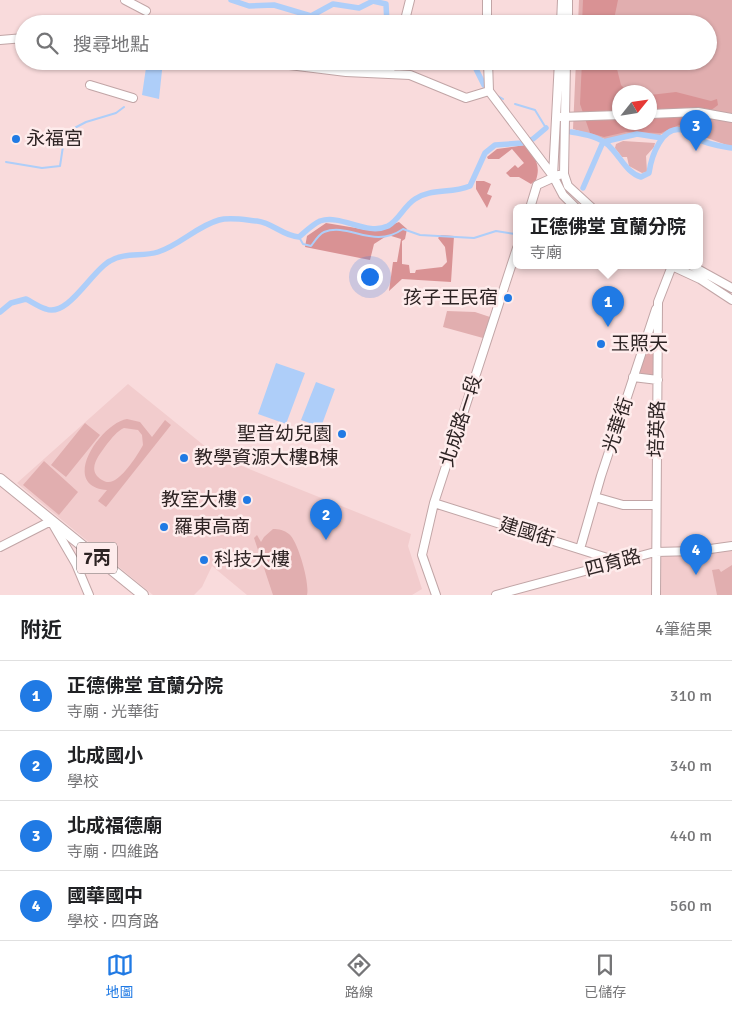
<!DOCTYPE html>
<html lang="zh-TW">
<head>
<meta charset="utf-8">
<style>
	body { margin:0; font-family:Signika,"Noto Sans TC",sans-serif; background:#f2f2f2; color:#202124 }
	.compass { position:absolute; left:612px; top:85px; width:45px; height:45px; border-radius:50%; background:#fff; box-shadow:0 1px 4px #0004; rotate:60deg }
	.you { position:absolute; left:369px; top:276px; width:18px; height:18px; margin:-12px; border:4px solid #fff; border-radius:50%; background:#1a73e8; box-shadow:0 0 0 8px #1a73e833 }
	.badge { display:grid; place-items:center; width:32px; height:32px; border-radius:50%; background:#207ae4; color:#fff; font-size:16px; font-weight:700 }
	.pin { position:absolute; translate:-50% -41px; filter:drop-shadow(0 1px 2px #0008) }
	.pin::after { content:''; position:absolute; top:26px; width:18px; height:15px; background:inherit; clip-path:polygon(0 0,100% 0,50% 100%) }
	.popup { position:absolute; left:513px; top:204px; width:190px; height:65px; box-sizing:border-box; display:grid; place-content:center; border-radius:8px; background:#fff; filter:drop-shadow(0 1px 4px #0005); font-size:16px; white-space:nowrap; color:#757577 }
	.popup b { font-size:19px; color:#202124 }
	.popup::after { content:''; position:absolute; left:50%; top:100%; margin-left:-10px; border:10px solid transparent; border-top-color:#fff }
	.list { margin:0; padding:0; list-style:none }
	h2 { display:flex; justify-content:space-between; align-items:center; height:65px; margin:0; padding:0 20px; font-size:21px }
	h2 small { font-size:16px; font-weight:400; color:#757577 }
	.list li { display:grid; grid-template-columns:32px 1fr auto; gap:15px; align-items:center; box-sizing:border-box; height:70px; padding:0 20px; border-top:1px solid #e0e0e0 }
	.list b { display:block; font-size:19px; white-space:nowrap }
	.list p { margin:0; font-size:16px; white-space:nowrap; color:#757577 }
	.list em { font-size:16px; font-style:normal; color:#757577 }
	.icon { flex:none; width:28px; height:28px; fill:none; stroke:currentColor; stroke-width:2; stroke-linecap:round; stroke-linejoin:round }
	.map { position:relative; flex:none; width:732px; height:595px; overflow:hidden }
	.search { position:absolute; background:#fff; box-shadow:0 1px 4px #0004; left:15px; right:15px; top:15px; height:55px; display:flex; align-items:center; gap:12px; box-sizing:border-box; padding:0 18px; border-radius:28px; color:#757577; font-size:19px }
	.sheet { height:345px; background:#fff }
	nav { display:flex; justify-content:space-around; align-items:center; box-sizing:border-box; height:70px; border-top:1px solid #e0e0e0; background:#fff; font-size:14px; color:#757577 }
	nav a { display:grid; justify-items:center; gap:2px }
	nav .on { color:#207ae4 }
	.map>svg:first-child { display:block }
</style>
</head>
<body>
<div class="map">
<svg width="732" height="595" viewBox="0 0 732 595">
	<rect width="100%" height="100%" fill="#f9dbdc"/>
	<path fill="#f2cccd" d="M128 384 217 456 411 534 408 546 422 589 412 595H247L212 566 202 587 194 595H153L17 483Z
		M732 547V595H660L659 555Z"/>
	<path fill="#e1aeaf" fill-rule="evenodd" d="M579 0H732V147L677 127 660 135H628L608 140 573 129 576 61H708V24H578ZM620 92H650V122H620Z
		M623 141 655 143 654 147 646 156 647 172 642 173 629 166 627 157H622L615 148 616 144Z
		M447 311 475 312 490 317 483 338 443 327Z
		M649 332 659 334 658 380 633 377Z
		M127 419 140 422 152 437 165 420 171 425 106 507 98 501 107 490C58 486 101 423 127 419ZM124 428 138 430 142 435 143 445C137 456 124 476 113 481 109 483 105 482 102 480 85 470 100 454 107 444 112 438 117 431 124 428Z
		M85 423 100 435 66 477 51 465Z
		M44 461 78 492 59 515 23 485Z
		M273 529C279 529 284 530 289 534 298 541 310 584 307 595H273L254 538 257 535 261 542 264 537Z
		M732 565V595H717L712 570 719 569 721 572Z"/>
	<path fill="#d99294" d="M583 0H618L613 24H582Z
		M582 61H615L621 85 628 92H620V122H650V95L676 92 711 101 717 99 718 105 710 111 714 118C699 128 698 132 679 125L661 133 626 132 604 137 590 133 580 104Z
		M525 145C535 157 541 165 536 180L531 184 519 177H510L506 173 515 165 518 168 524 163 512 149 499 159H488L487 157 497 149Z
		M476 181H484L491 184 487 194 492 196 487 208 476 189Z
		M399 222 407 229 405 239 402 241V264L409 265 410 273H415L416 270 442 267 447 262 445 247 438 238 441 235 454 236 451 282 402 279 389 291 393 262H397L401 239 388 235 374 244 370 260 305 247 307 236 326 223 374 231Z"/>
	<path fill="#aecef9" d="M147 61H163L159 99 142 95Z
		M276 363 305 373 286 424 258 414Z
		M316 382 335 389 321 427 301 420Z"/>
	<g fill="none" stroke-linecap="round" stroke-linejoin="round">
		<path stroke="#aecef9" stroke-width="2" d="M496 95 503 99
			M515 104 535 110 546 128
			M6 162 42 168 60 166 65 133 86 122 116 113 124 107
			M299 237 303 244 311 246C314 242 319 234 324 232 349 222 373 250 403 229L420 235 474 238 496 231 515 234"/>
		<path stroke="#aecef9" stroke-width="5.5" d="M231 0 249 6 274 5 311 16 333 4 359 8 373 1 386 4 387 24
			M464 61 475 67 484 85
			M571 132C584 134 602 137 611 148 621 158 627 173 641 177L649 173C651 158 662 122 685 131 689 132 694 136 698 139 709 145 720 146 732 148
			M583 188 603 142 637 134 662 138
			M0 312 11 303 26 299C32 302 39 307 46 309 68 318 92 270 110 261 125 252 142 257 158 252 180 245 197 226 219 220 230 217 246 220 257 221 273 223 283 236 299 237 305 232 313 224 320 221 342 214 366 236 388 226 399 220 404 206 415 199 431 188 451 194 470 186L485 153 495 145 522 143 533 139 546 128"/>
		<g stroke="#c1a5a6" stroke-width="10">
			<path id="minor" d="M125 0 146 11
				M404 24 410 0
				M487 24V0
				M561 24 562 0
				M568 24V0
				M0 40 24 38
				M257 61 346 72 410 75 466 98 489 91
				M488 61 489 91 553 176
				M559 61 553 176 563 195 576 208
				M566 61 564 174 568 186 592 208
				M389 74 393 61
				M90 85 133 98
				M650 114 698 112 732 118
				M561 117 620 115
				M530 208 537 185 559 175
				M672 266 700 279 732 300
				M692 266 732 288
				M633 377 658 380
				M595 497 623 505H655
				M434 503 620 562
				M0 547 51 521 76 564 89 595
				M580 549 601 476 656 309
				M436 595 422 555 434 503 517 248
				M496 595 655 552 696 551 732 546
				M656 595 658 302 672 266"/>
		</g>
		<g stroke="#c1a5a6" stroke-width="12">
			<path id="major" d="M0 479 143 595"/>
		</g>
		<use href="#minor" stroke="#fff" stroke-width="8"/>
		<use href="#major" stroke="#fff" stroke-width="10"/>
	</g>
	<g fill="#207ae4" stroke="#feecec" stroke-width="2">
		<circle cx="16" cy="139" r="5"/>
		<circle cx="508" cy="298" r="5"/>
		<circle cx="601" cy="344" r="5"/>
		<circle cx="342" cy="434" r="5"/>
		<circle cx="184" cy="458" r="5"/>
		<circle cx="247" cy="500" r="5"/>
		<circle cx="164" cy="527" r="5"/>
		<circle cx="204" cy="560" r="5"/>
	</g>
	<g text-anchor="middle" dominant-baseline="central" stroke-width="5" stroke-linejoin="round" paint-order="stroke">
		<rect fill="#feecec" stroke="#6c6060" stroke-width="1" x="77" y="542.5" width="40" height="31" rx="4"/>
		<g font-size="18" font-weight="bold" fill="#2e2424">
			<text x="97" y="558">7丙</text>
		</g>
		<g font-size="19" fill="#2e2424" stroke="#feecec" text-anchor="start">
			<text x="26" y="139">永福宮</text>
			<text x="498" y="298" text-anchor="end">孩子王民宿</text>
			<text x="611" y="344">玉照天</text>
			<text x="332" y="434" text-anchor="end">聖音幼兒園</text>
			<text x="194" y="458">教學資源大樓B棟</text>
			<text x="237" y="500" text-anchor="end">教室大樓</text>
			<text x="174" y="527">羅東高商</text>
			<text x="214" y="560">科技大樓</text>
		</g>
		<g font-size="19" fill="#2e2424" stroke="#feecec">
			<text transform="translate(461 421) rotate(-72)">北成路一段</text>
			<text transform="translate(618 425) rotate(-72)">光華街</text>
			<text transform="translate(657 429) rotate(-88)">培英路</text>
			<text transform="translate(527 532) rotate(17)">建國街</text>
			<text transform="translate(613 563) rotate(-15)">四育路</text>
		</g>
	</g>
</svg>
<svg class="compass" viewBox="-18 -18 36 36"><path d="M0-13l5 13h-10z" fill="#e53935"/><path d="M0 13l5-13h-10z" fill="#757577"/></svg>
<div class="you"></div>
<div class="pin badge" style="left:608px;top:327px">1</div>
<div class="popup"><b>正德佛堂 宜蘭分院</b>寺廟</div>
<div class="pin badge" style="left:326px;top:540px">2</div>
<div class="pin badge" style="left:696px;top:151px">3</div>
<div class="pin badge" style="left:696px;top:575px">4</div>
<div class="search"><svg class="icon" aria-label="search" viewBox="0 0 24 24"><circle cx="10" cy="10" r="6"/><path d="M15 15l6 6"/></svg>搜尋地點</div>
</div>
<section class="sheet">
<h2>附近<small>4筆結果</small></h2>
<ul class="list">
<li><span class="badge">1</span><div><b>正德佛堂 宜蘭分院</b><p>寺廟 · 光華街</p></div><em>310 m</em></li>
<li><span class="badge">2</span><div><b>北成國小</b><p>學校</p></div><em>340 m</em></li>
<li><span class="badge">3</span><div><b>北成福德廟</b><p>寺廟 · 四維路</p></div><em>440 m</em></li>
<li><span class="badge">4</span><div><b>國華國中</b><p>學校 · 四育路</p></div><em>560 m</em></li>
</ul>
</section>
<nav>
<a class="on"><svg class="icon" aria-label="map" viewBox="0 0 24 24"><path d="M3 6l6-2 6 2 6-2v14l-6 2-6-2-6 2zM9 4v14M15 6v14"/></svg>地圖</a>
<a><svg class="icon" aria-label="directions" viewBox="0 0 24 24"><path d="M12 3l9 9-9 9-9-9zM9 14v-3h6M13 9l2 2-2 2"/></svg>路線</a>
<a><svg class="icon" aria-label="saved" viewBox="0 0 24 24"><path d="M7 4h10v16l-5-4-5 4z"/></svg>已儲存</a>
</nav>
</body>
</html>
